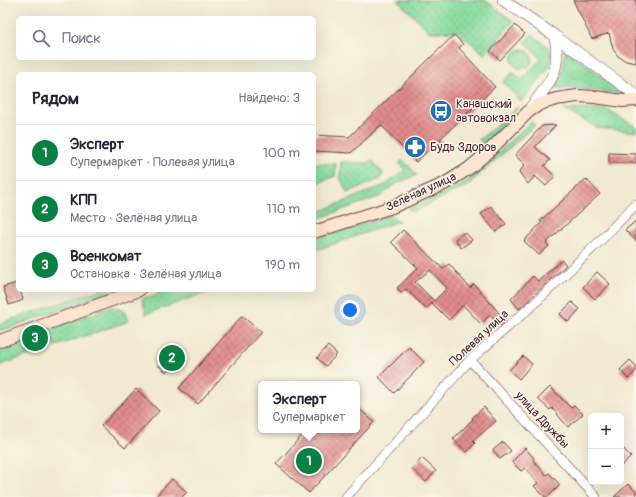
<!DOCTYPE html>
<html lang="ru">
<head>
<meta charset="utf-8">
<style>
	body { margin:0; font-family:Pangolin,sans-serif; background:#f2f2f3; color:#1f2937 }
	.controls { position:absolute; right:12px; bottom:12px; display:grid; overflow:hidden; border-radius:6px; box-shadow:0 4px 16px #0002 }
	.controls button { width:36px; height:36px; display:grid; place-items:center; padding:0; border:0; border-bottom:1px solid #e0e1e3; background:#fff; color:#1f2937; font:20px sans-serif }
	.you { position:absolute; left:350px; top:310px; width:14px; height:14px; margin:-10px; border:3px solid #fff; border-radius:50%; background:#1a73e8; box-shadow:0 0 0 6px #1a73e833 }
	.badge { display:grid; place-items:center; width:26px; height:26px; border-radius:50%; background:#0b8043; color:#fff; font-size:13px; font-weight:700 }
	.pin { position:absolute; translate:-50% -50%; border:2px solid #fff; box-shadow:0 1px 4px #0006 }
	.popup { position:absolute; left:258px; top:381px; width:102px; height:52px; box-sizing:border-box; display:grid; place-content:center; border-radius:6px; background:#fff; filter:drop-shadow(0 1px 3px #0005); font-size:13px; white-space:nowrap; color:#747a83 }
	.popup b { font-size:15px; color:#1f2937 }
	.popup::after { content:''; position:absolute; left:50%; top:100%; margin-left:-8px; border:8px solid transparent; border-top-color:#fff }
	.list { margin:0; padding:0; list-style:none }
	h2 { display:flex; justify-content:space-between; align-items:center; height:52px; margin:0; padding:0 16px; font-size:17px }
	h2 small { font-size:13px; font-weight:400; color:#747a83 }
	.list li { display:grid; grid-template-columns:26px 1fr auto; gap:12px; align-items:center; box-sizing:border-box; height:56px; padding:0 16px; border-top:1px solid #e0e1e3 }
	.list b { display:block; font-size:15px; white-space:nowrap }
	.list p { margin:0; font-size:13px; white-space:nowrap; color:#747a83 }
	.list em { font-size:13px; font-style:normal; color:#747a83 }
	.icon { flex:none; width:22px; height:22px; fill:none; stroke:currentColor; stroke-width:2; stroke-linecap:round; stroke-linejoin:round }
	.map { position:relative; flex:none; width:636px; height:497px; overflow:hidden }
	.search { position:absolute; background:#fff; box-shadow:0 4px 16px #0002; left:16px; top:16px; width:300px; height:44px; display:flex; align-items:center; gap:10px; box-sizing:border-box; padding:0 14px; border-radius:6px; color:#747a83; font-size:15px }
	.panel { position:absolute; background:#fff; box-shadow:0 4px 16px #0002; left:16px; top:72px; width:300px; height:220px; border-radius:6px }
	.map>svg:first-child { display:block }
</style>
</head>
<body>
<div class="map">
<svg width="636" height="497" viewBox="0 0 636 497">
	<defs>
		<pattern id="grass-dots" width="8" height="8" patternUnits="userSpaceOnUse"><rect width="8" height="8" fill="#87db9d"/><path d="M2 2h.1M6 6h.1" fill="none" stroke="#76bc87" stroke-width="1.8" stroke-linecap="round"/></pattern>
		<pattern id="building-cross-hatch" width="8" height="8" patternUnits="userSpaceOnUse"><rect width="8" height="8" fill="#e18d8c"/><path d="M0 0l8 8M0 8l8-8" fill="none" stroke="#b87373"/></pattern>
	</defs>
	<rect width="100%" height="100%" fill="#fbf7ec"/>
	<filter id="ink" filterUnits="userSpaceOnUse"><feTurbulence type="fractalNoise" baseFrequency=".025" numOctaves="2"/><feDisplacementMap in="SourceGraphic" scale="8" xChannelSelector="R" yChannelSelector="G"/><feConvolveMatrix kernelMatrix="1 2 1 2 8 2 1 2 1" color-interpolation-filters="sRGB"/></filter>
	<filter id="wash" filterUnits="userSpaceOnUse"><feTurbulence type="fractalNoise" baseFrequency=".012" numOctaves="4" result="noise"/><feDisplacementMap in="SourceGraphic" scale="16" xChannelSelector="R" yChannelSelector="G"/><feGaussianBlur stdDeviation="0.9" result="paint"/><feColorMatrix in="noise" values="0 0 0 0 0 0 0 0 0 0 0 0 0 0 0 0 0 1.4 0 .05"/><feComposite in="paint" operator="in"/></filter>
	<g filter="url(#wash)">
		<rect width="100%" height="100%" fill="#f1e9d0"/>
		<path fill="url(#grass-dots)" stroke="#687d64" d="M397 0H485L513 21 492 47 484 54 457 31 430 32Z
			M532 34 548 47 551 54 550 66 521 102 503 82 513 72 521 80 541 59 525 42Z
			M565 49 626 94 573 88H552L563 69Z
			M512 59a10 10 0 1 1 20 0a10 10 0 1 1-20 0Z
			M518 107 485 145 479 140Z
			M562 109 607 110 636 127V132L598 128Z
			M531 122 535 125 468 185 412 212 408 208 466 182Z
			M372 160 383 173 380 179 347 193 340 177 341 162 368 163Z
			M403 160 417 175 393 185 381 196 314 220V214L387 184 405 170 399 163Z
			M314 163 336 164 335 176 314 184Z
			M390 215 399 221 314 251V240Z
			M100 290H116L0 331V323Z
			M168 290H213L146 314 142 299Z
			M112 307 124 311 129 321 0 365V346L22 338 25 345 51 337 48 329Z"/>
		<g id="blocks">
			<path fill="url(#building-cross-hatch)" fill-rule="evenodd" d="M573 0H636V63L626 61 618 56 613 49 609 33 592 39Z
				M515 25 525 34 500 60 490 51Z
				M454 35 463 44 459 48 495 87 440 139 446 146 438 153 432 147 416 162 381 125 351 153 314 151V135L349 137Z
				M556 125 535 147 550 160 544 166 555 176 546 186 535 176 528 184 519 172 525 165 515 155 542 126Z
				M609 153 636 154V163H609Z
				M586 179 600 194 546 243 549 246 539 255 524 241 542 222 540 221Z
				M491 206 506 224 496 232 481 214Z
				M636 221V241L625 230Z
				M403 230 443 269 449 264 470 288 474 284 506 321 500 326 490 315 481 324 463 305 449 320 432 303 433 302 426 309 406 289 401 293 397 288 418 268 391 242ZM430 270 447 288 434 301 415 282Z
				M465 232 472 240 461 248 455 239Z
				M562 260 566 265 519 309 511 299 533 276 538 281Z
				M597 272 610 284 595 299 583 287Z
				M17 283 18 290H20L23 300 9 305 3 287Z
				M572 302 580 309 568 322 560 314Z
				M242 316 261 332 198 404 179 388Z
				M177 345 185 351 166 372 158 365Z
				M328 346 337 354 326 366 317 358Z
				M409 347 424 362 394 393 379 377Z
				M523 356 532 364 519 379 509 370Z
				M630 360 636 366V371L628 379 620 370Z
				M550 387 571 408 574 405 583 414 568 427 552 408 550 410 538 399Z
				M136 389 159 411 125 448 101 426Z
				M357 407 374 422 309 493 276 464 307 430H357Z
				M484 407 496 421 473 441 475 443 467 452 453 439 473 419 472 418Z
				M503 442 511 451 500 459 493 450Z
				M621 446 631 457 621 466Z
				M525 448 534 458 533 460 546 475 549 473 560 485 548 497H545L534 486 538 483 525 468 521 471 512 462Z
				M422 458 436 471 426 482 412 469Z
				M172 479 187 492 182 497H155Z
				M628 484 636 492V497H614Z"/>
		</g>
	</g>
	<g filter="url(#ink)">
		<use href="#blocks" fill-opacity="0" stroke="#633d44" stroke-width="1"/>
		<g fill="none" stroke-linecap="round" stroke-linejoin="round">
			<g stroke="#633d44" stroke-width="10">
				<path id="minor" d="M470 360 596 497
					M346 497 470 360 535 303 600 241 636 204"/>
			</g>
			<g stroke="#633d44" stroke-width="12">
				<path id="tertiary" d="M503 0 555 36 636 95
					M529 110C550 81 561 75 555 36"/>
			</g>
			<g stroke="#633d44" stroke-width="14">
				<path id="secondary" d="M314 232 392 207 444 184 468 169 487 153 529 111 540 104 556 99 577 96 595 97 623 101 636 100
					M0 341 139 290"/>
			</g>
			<use href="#minor" stroke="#fff" stroke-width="9"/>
			<use href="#tertiary" stroke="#fff" stroke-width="11"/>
			<use href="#secondary" stroke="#fbe5cf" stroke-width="12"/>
		</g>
	</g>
	<defs>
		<g id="bus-disc" transform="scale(1.15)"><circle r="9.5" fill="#1f6fb2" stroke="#fbf7ec"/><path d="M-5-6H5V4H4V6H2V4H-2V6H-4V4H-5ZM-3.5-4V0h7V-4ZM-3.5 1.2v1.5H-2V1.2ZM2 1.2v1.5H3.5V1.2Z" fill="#fff"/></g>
		<g id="pharmacy-disc" transform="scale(1.15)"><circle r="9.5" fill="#1f6fb2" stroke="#fbf7ec"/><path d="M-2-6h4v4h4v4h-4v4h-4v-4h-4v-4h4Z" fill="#fff"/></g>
	</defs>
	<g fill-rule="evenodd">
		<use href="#bus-disc" x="441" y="111"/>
		<use href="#pharmacy-disc" x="415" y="147"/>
	</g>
	<g text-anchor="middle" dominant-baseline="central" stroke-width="3" stroke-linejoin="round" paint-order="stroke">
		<g font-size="12" fill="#4a1f2b" stroke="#fbf7ec" text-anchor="start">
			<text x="456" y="104">Канашский<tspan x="456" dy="14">автовокзал</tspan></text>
			<text x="430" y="147">Будь Здоров</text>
		</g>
		<g font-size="12" fill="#4a1f2b" stroke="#fbf7ec">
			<text transform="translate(421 192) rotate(-25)">Зелёная улица</text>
			<text transform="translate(479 338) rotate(-43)">Полевая улица</text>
			<text transform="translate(542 420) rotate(47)">улица Дружбы</text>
		</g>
	</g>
</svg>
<div class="controls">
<button>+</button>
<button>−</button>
</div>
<div class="you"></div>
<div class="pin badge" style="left:309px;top:461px">1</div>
<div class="popup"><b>Эксперт</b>Супермаркет</div>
<div class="pin badge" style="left:172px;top:358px">2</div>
<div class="pin badge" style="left:35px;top:338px">3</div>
<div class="search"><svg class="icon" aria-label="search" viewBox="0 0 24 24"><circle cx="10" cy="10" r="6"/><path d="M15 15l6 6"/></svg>Поиск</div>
<section class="panel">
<h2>Рядом<small>Найдено: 3</small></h2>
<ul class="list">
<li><span class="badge">1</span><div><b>Эксперт</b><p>Супермаркет · Полевая улица</p></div><em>100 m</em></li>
<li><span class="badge">2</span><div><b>КПП</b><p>Место · Зелёная улица</p></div><em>110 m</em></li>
<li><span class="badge">3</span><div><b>Военкомат</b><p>Остановка · Зелёная улица</p></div><em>190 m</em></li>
</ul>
</section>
</div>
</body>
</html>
